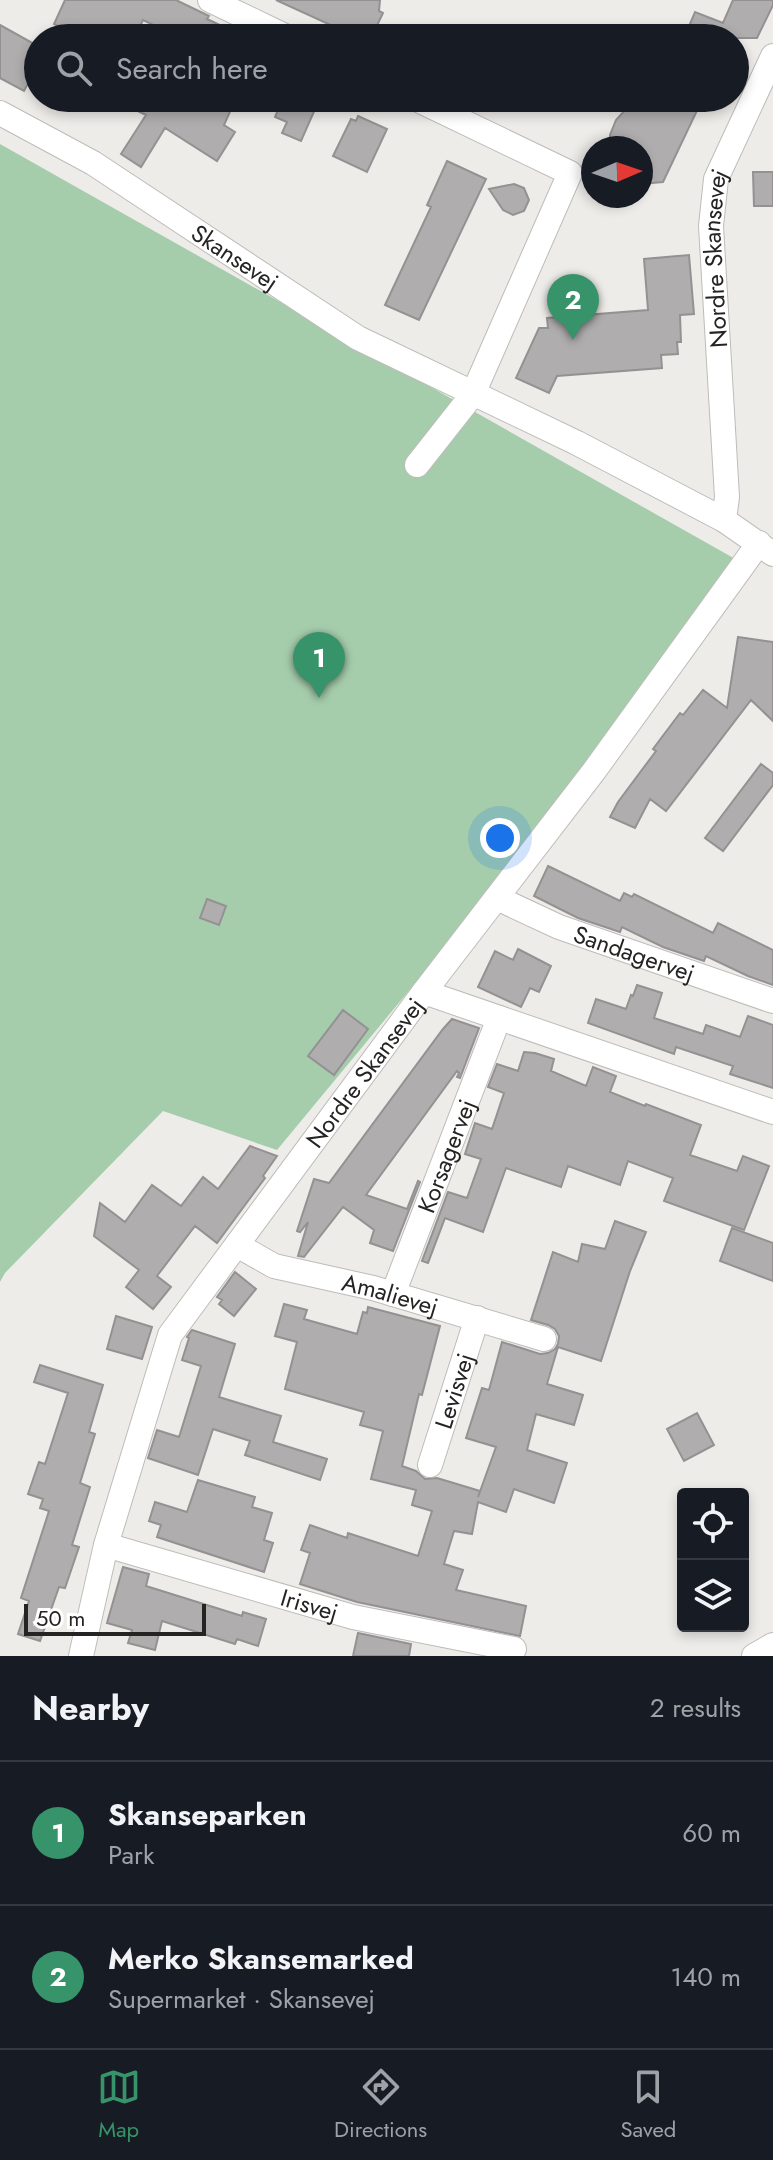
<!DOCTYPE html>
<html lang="en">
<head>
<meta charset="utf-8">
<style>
	body { margin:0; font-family:Jost,sans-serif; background:#20242c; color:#f1f3f6 }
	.controls { position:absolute; right:24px; bottom:24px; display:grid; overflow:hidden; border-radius:8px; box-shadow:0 4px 12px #0003 }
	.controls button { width:72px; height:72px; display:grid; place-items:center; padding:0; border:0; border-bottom:2px solid #363941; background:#171b24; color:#f1f3f6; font:40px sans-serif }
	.compass { position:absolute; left:581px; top:136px; width:72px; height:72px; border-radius:50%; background:#171b24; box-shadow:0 4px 12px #0003; rotate:88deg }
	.scale { position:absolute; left:24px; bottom:20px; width:182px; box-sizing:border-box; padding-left:8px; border:4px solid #252423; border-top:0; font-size:22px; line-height:28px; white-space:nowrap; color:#252423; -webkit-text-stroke:6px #fff; paint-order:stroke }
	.you { position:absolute; left:500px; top:838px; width:28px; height:28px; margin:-20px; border:6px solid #fff; border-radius:50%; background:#1a73e8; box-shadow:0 0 0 12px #1a73e833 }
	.badge { display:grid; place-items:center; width:52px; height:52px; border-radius:50%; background:#36936a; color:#fff; font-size:26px; font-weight:700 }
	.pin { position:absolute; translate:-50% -66px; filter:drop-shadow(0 2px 4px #0008) }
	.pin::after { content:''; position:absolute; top:42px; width:28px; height:24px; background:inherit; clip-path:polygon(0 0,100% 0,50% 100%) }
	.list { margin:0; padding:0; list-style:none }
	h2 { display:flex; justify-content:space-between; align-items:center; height:104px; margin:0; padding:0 32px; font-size:34px }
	h2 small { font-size:26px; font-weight:400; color:#9ea1a6 }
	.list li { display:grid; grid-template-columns:52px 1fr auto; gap:24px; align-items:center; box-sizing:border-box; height:144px; padding:0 32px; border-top:2px solid #363941 }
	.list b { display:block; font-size:30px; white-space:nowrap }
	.list p { margin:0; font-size:26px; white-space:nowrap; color:#9ea1a6 }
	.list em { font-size:26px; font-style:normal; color:#9ea1a6 }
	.icon { flex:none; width:44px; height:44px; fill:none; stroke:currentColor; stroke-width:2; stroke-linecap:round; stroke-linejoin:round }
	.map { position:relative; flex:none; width:773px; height:1656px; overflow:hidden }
	.search { position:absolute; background:#171b24; box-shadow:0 4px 12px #0003; left:24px; right:24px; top:24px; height:88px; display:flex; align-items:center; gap:20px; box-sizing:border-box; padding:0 28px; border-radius:44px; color:#9ea1a6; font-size:30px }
	.sheet { height:392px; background:#171b24 }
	nav { display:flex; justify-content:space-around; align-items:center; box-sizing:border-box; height:112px; border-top:2px solid #363941; background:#171b24; font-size:22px; color:#9ea1a6 }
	nav a { display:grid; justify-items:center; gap:4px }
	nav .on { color:#36936a }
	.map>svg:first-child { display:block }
</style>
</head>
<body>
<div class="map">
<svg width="773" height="1656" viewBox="0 0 773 1656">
	<rect width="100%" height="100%" fill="#eeece9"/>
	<path fill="#a5cdac" d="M0 144 737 560 537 836 277 1150 163 1111 5 1273 0 1282Z"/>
	<path fill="#b0adaf" stroke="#949193" stroke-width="2" d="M65 0H176L209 16 207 19 247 38H181L143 20 134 38H81L54 24Z
		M276 0H380L379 11 383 13 371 38H359Z
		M733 0H773V5L757 38H684L695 12 723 23Z
		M0 25 38 46V65L24 91 0 78Z
		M111 98H236L224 125 235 132 217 161 165 128 141 167 121 154 146 115Z
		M283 98H320L301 141 282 133 287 122 275 117Z
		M648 98H703L663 182 641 184V148H610V135L616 120 626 109Z
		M358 116 387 129 367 172 333 156 351 119 356 121Z
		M447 161 486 179 419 320 385 305 431 207 427 205Z
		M753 172H773V206H754Z
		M514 184 524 188 529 200 524 211 513 215 503 210 489 189Z
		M689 255 694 314 680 315 681 342H677L678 354 661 355 662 368 557 376 549 393 516 378 539 328H548L547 318 648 310 644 259Z
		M738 637 773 642V721L751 700 666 811 650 799 635 828 610 817 618 802 656 751 653 749 680 713 683 715 703 690 727 708Z
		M761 764 773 773V785L723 851 705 838Z
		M548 866 620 901 624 893 632 897 634 894 713 933 718 923 773 950V985L748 976 706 956 704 961 663 947 622 927 620 932 578 918 534 896Z
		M207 899 226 906 219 925 200 918Z
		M518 949 551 966 539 992 530 988 521 1007 478 987 495 951 513 960Z
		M637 985 662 993 654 1018 703 1034 706 1025 740 1037 748 1016 773 1025V1088L730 1074 733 1066 676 1047 674 1054 588 1023 596 999 626 1009 631 995 633 996Z
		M343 1010 368 1029 334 1075 308 1056Z
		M452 1019 479 1028 460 1078 457 1077 459 1073 457 1071 366 1195 407 1209 418 1181 420 1182 393 1251 370 1243 374 1230 343 1207 304 1257 298 1256 308 1222 300 1232 297 1231 314 1179 329 1183 443 1029Z
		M524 1052 535 1053 554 1059 551 1071 586 1086 593 1067 616 1076 610 1092 645 1106 646 1104 701 1125 690 1155 737 1171 743 1156 769 1166 744 1230 664 1201 673 1178 628 1161 620 1185 568 1166 561 1187 506 1168 483 1232 445 1218 428 1263 422 1261 448 1192 467 1198 481 1159 465 1154 475 1123 492 1129 504 1093 488 1087 497 1064 518 1071Z
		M250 1146 277 1156 263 1176 265 1178 217 1243 195 1226 157 1276 171 1287 153 1309 126 1287 139 1270 94 1236 100 1203 125 1222 152 1185 181 1206 203 1177 218 1189Z
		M615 1221 646 1232 630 1271 601 1361 558 1347 547 1384 583 1395 574 1425 536 1414 527 1450 567 1463 554 1503 514 1489 506 1512 478 1502 472 1534 454 1531 444 1564 463 1570 456 1590 526 1606 520 1636 357 1602 300 1584 310 1553 301 1550 310 1525 347 1538 348 1533 418 1556 432 1511 412 1505 416 1490 371 1479 383 1431 360 1425 364 1412 285 1389 297 1342 275 1336 284 1304 307 1310 304 1319 357 1334 363 1312 367 1313 368 1307 440 1326 422 1395 419 1394 402 1466 416 1471 425 1479 437 1478 480 1491 478 1497 496 1447 466 1438 482 1388 489 1390 502 1342 540 1354 548 1353 555 1349 558 1344 559 1336 555 1329 548 1325 531 1320 553 1252 578 1262 582 1244 605 1249Z
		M732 1228 773 1243V1281L720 1261Z
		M235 1272 256 1289 234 1316 219 1304 222 1300 217 1297Z
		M116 1316 152 1327 142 1359 107 1349Z
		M192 1330 235 1344 219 1397 281 1416 273 1442 327 1459 320 1480 245 1455 250 1441 213 1429 198 1475 148 1458 157 1430 179 1437 180 1434 201 1366 182 1360 189 1338 187 1337Z
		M40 1365 103 1385 89 1432 95 1434 80 1483 90 1487 72 1545 79 1547 65 1588 59 1587 40 1641 18 1634 29 1601 21 1598 49 1511 40 1508 43 1499 28 1494 39 1462 45 1464 68 1393 34 1382Z
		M697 1413 714 1445 684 1461 667 1429Z
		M198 1480 255 1497 252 1507 272 1513 264 1540 273 1543 264 1572 157 1537 161 1525 149 1521 155 1502 187 1512Z
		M123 1567 149 1574 146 1586 242 1616 243 1612 266 1619 258 1646 237 1639 235 1644 162 1621 155 1650 128 1643 132 1630 107 1623Z
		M358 1633 411 1644 409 1656H353Z"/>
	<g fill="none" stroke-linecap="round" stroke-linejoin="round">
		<g stroke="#bebcb9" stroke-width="26">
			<g id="street">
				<path d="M210 0 289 38"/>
				<path d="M414 98 570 173 473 394 417 465"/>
				<path id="s1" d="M0 113 93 163 358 338 577 443 724 520 773 554"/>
				<path id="s2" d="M724 520 727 497 711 226 716 179 773 56"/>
				<path id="s3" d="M497 898 559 927 773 1001"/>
				<path d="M424 992 773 1112"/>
				<path id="s4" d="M237 1245 274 1266 373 1288 544 1339"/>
				<path id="s5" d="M393 1294 499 1018"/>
				<path id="s6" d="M430 1465 477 1318"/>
				<path id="s7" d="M106 1545 353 1617 514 1649"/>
				<path id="s8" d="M81 1656 106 1545 170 1335 424 992 594 771 759 543"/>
				<path d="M754 1656 773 1645"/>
			</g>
		</g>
		<use href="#street" stroke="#fff" stroke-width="24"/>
	</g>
	<g text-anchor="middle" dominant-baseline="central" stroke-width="7" stroke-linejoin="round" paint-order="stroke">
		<g font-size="24" fill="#252423" stroke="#fff">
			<text stroke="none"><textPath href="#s1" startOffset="276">Skansevej</textPath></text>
			<text stroke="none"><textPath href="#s2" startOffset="262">Nordre Skansevej</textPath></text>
			<text stroke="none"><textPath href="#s3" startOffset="148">Sandagervej</textPath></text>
			<text stroke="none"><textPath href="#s8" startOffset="660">Nordre Skansevej</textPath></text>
			<text stroke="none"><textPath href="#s5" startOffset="148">Korsagervej</textPath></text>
			<text stroke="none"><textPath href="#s4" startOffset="162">Amalievej</textPath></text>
			<text stroke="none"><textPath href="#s6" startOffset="78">Levisvej</textPath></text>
			<text stroke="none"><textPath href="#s7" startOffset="212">Irisvej</textPath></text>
		</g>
	</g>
</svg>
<div class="controls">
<button><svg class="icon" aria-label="locate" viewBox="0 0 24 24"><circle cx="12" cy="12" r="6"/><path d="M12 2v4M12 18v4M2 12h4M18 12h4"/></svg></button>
<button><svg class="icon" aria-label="layers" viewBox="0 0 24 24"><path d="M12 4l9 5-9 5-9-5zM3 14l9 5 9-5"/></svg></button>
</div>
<svg class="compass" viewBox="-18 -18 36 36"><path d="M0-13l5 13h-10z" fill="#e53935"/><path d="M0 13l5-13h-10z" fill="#9ea1a6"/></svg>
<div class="scale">50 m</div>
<div class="you"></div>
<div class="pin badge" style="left:319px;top:698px">1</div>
<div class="pin badge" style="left:573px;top:340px">2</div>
<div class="search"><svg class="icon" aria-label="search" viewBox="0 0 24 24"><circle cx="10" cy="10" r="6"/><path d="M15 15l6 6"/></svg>Search here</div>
</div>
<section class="sheet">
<h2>Nearby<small>2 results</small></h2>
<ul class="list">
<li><span class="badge">1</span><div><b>Skanseparken</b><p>Park</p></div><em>60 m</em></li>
<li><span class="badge">2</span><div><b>Merko Skansemarked</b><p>Supermarket · Skansevej</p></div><em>140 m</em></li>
</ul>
</section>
<nav>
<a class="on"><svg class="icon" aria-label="map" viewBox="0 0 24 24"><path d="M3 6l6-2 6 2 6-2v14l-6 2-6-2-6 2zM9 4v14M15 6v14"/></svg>Map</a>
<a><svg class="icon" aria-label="directions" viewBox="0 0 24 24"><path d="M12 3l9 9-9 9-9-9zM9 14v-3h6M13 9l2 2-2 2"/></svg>Directions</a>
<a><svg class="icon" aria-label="saved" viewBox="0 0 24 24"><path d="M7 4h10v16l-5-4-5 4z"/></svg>Saved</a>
</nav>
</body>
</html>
